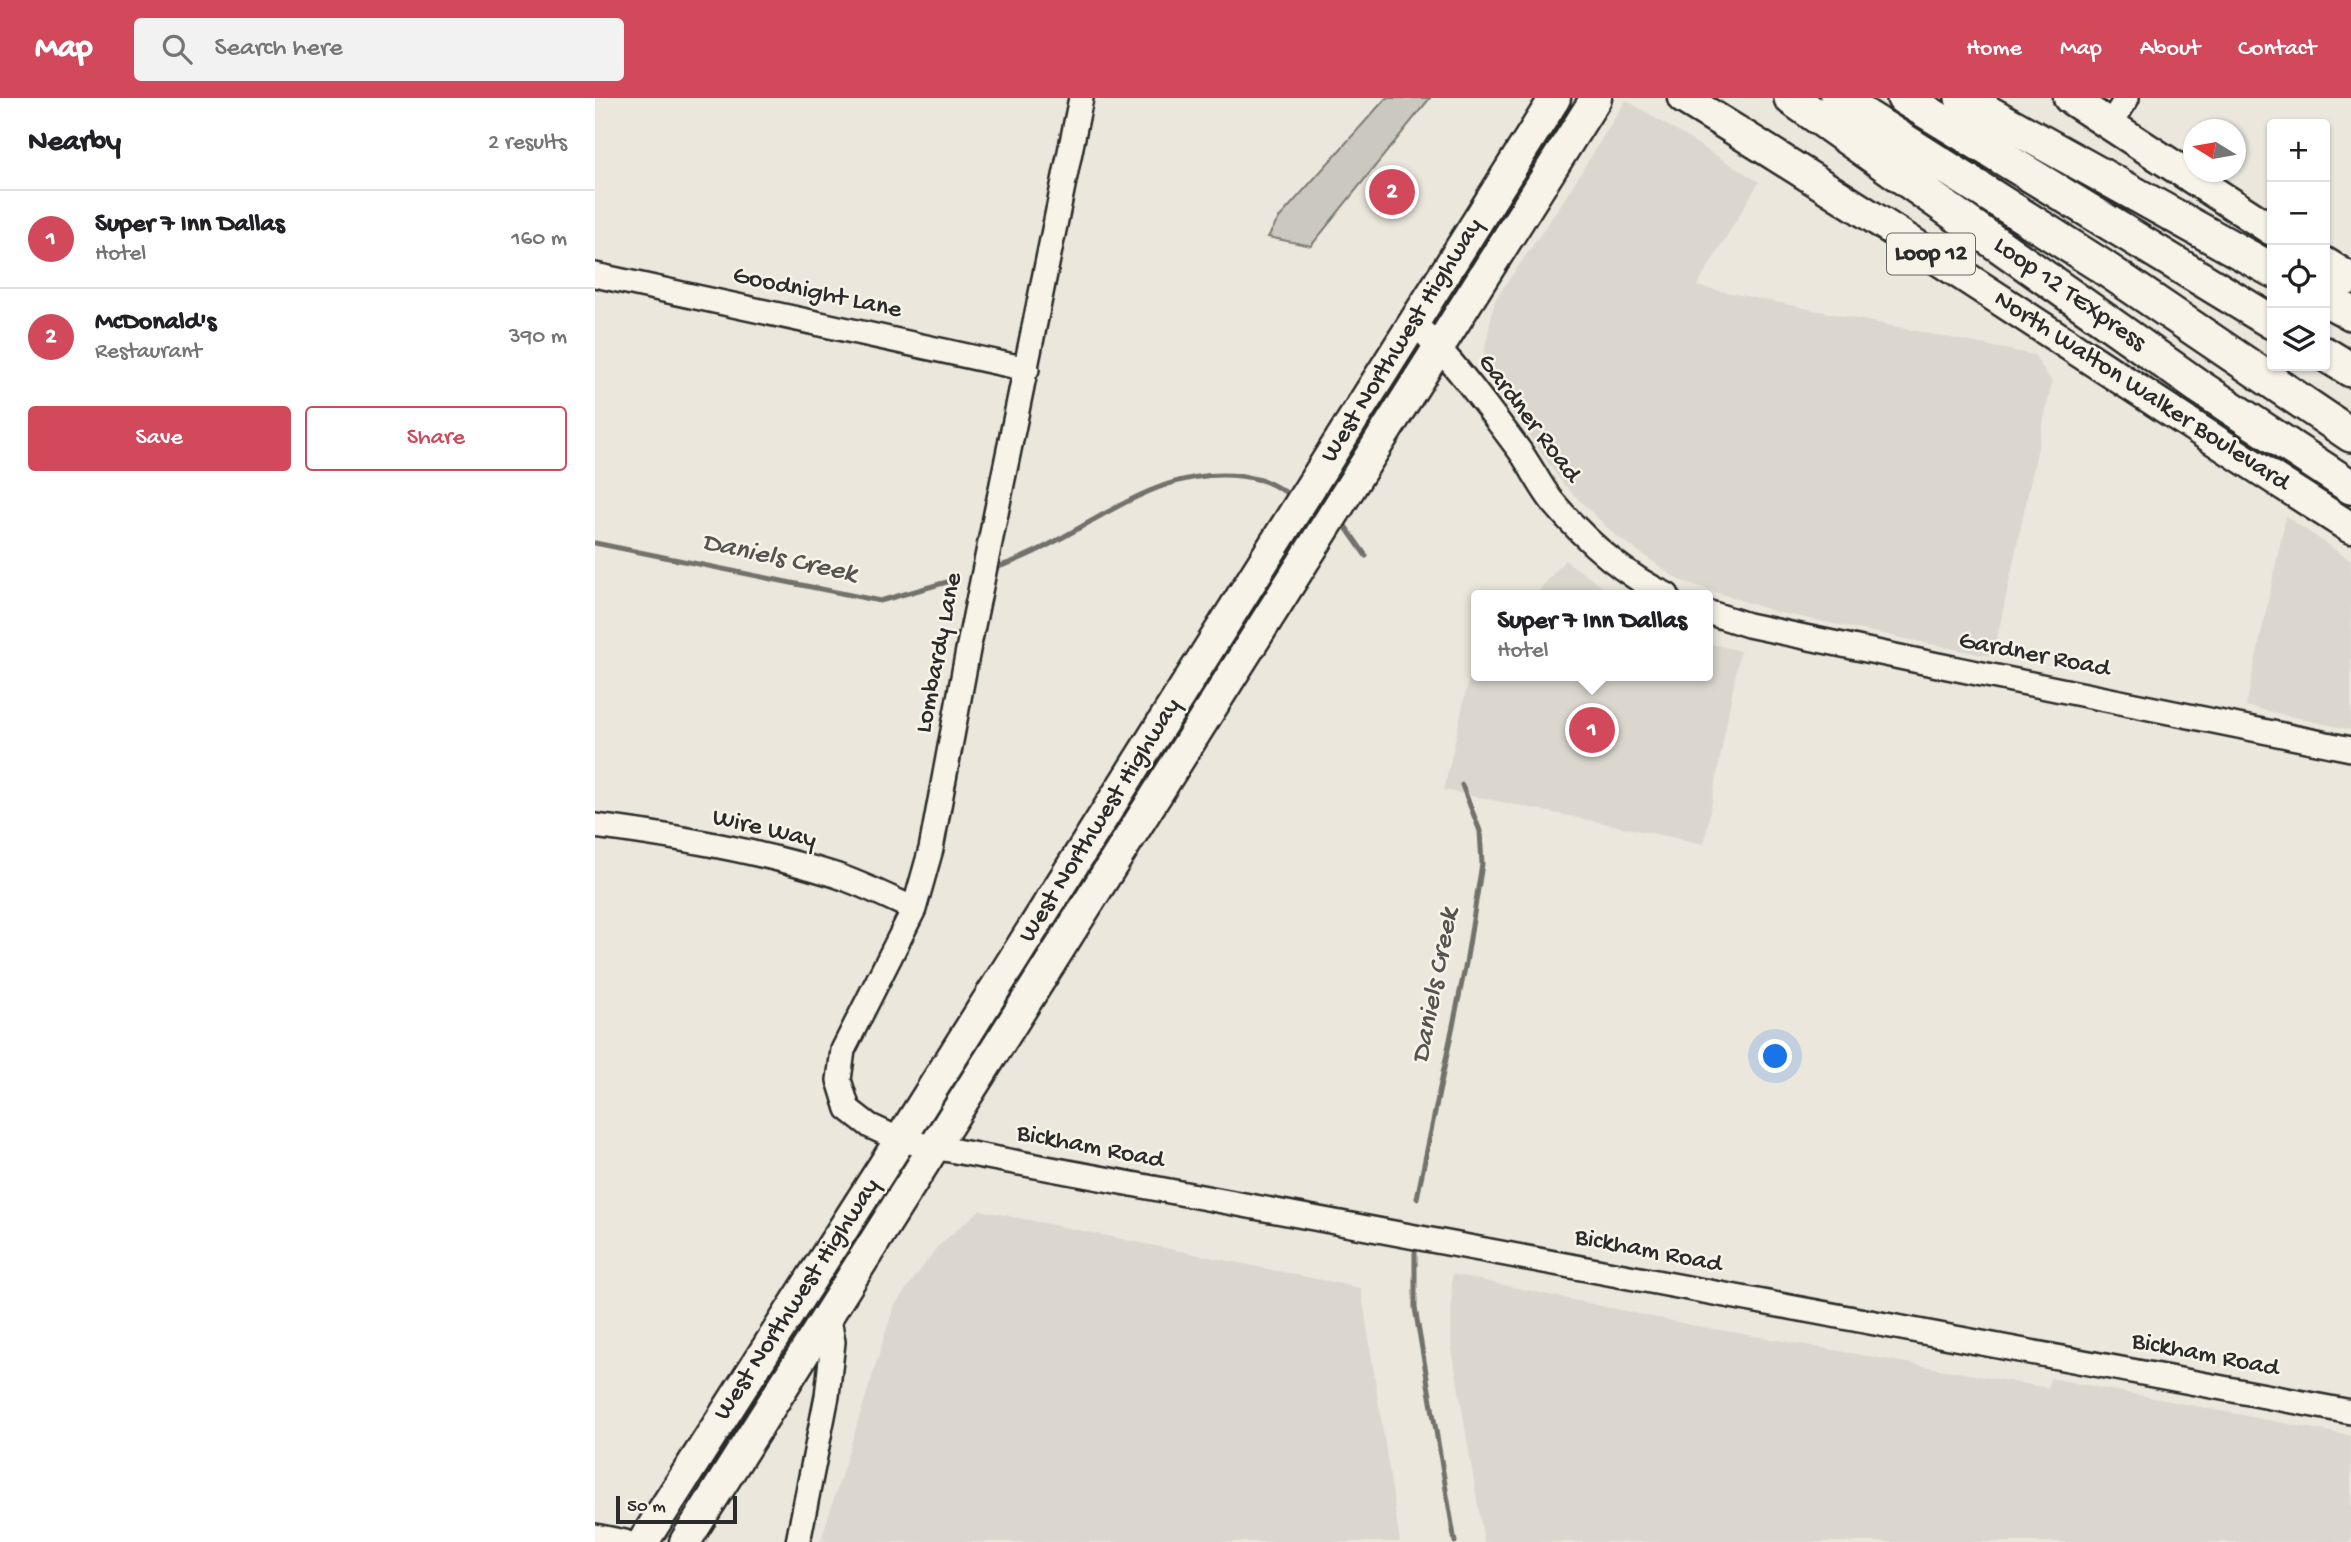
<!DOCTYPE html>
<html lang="en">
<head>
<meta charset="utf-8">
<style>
	body { margin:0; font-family:"Gochi Hand",sans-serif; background:#f2f2f2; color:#202124 }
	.controls { position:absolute; right:21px; top:21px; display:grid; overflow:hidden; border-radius:7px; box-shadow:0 2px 5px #0004 }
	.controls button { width:63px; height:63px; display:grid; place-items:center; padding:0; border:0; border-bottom:2px solid #e0e0e0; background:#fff; color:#202124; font:35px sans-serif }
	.compass { position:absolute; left:1588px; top:21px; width:63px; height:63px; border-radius:50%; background:#fff; box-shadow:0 2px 5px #0004; rotate:281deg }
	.scale { position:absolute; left:21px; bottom:18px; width:121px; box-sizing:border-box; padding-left:7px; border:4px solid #2b2b2b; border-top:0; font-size:19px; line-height:24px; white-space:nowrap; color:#2b2b2b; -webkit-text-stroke:5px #f7f3e8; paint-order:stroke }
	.you { position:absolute; left:1181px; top:959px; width:24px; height:24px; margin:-18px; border:5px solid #fff; border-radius:50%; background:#1a73e8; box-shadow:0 0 0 10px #1a73e833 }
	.badge { display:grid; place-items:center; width:46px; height:46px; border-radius:50%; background:#d1495b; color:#fff; font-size:23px; font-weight:700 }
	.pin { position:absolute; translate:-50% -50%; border:4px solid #fff; box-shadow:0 2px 7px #0006 }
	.popup { position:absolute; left:876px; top:492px; width:242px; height:91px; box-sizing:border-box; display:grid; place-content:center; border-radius:7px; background:#fff; filter:drop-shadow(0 2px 5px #0005); font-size:23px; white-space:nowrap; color:#757577 }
	.popup b { font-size:26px; color:#202124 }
	.popup::after { content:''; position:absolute; left:50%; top:100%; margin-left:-14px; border:14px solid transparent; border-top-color:#fff }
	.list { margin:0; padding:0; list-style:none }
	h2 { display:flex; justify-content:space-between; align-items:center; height:91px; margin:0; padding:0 28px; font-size:30px }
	h2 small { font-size:23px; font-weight:400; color:#757577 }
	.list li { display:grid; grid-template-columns:46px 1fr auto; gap:21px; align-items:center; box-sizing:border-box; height:98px; padding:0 28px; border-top:2px solid #e0e0e0 }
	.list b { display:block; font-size:26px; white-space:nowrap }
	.list p { margin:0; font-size:23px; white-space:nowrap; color:#757577 }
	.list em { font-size:23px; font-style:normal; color:#757577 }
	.actions { display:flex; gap:14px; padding:21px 28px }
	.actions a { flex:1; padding:16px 0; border:2px solid #d1495b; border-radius:7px; text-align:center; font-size:24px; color:#d1495b }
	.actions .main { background:#d1495b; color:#fff }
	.icon { flex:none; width:38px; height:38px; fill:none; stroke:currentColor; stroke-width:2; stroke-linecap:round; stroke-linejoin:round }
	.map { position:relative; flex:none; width:1756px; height:1444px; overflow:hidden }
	header { display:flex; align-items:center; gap:42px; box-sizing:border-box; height:98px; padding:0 35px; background:#d1495b; color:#fff }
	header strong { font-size:33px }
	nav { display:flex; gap:38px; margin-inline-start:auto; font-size:24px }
	.search { width:490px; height:63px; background:#f2f2f2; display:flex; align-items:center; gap:18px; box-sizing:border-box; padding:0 24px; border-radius:7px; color:#757577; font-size:26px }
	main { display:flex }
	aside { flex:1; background:#fff }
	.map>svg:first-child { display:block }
</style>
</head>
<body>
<header>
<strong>Map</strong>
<div class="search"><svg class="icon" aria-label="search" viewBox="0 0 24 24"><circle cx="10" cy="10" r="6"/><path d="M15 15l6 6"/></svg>Search here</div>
<nav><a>Home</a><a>Map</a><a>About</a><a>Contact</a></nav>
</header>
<main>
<aside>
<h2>Nearby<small>2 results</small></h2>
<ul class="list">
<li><span class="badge">1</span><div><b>Super 7 Inn Dallas</b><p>Hotel</p></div><em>160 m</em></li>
<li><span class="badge">2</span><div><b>McDonald's</b><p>Restaurant</p></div><em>390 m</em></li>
</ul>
<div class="actions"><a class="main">Save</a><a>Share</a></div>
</aside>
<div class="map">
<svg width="1756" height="1444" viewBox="0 0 1756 1444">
	<rect width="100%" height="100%" fill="#ebe7dd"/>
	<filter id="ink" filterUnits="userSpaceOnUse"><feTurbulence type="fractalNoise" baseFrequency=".0143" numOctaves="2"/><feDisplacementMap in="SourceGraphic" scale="14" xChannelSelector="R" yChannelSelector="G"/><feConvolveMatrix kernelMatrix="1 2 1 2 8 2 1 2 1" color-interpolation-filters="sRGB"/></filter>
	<g filter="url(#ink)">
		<path fill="#dbd7ce" d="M1031 2 1164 84 1102 188 1439 257 1457 284 1398 559 1181 514 1084 482 1020 437 968 386 886 269 900 202 965 108Z
			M1691 418 1756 463V632L1651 608Z
			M970 462 1019 497H940Z
			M1113 545 1145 553 1109 746 849 692 876 571 881 565V578H1112Z
			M385 1112 766 1190 805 1444H235L226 1442 299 1208 343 1148Z
			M857 1176 1086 1225 1453 1290 1455 1280 1756 1338V1444H889L856 1245Z"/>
		<path fill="#cbc8bf" stroke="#7b7a75" stroke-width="2" d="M791 0H835L716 148 673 139 684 120Z"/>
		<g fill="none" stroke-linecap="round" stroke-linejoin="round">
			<path stroke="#72716c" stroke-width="5" d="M745 425 750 428 771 458
				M0 445 285 503 359 482
				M403 469C492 440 566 355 666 382 678 385 689 394 699 399
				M822 1100 871 865 887 766 885 733 867 687
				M820 1155V1210L860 1444"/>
			<g stroke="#2b2b2b" stroke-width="28">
				<path id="minor" d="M486 0 373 552 336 751 319 811 248 952 244 982 253 1011 275 1028 305 1042 339 1049 1756 1314
					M1515 27 1532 0
					M0 177 432 271
					M819 225C858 262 890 306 922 349 935 366 944 386 957 403 989 441 1027 476 1072 497
					M1112 514 1153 527 1338 566 1756 651
					M0 728C79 738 164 753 240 777 267 786 293 799 319 811
					M0 1438 30 1444
					M203 1444 232 1298 238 1244 233 1215"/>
			</g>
			<g stroke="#2b2b2b" stroke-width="35">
				<path id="major" d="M1088 0C1314 138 1533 288 1756 430
					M1474 0 1677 132
					M1730 165 1756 181
					M48 1444 305 1042 960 0
					M90 1444 1001 0"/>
			</g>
			<g stroke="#2b2b2b" stroke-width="38">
				<path id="highway" d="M1196 0 1603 288 1756 389
					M1242 0 1505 167 1756 337
					M1309 0 1677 224
					M1367 0 1677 172
					M1730 201 1756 215
					M1730 256 1756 272"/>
			</g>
			<use href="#minor" stroke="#f7f3e8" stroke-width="23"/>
			<use href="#major" stroke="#f7f3e8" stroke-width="30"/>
			<use href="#highway" stroke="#f7f3e8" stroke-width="33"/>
		</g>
	</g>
	<g text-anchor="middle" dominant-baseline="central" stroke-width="5" stroke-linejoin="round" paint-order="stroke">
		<rect fill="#f7f3e8" stroke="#686764" stroke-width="2" x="1292" y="135.5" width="88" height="41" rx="5"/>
		<g font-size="24" font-weight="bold" fill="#2b2b2b">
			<text x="1336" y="156">Loop 12</text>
		</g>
		<g font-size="26" fill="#2b2b2b" stroke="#f7f3e8">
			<text transform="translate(222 196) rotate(12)">Goodnight Lane</text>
			<text transform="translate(1474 197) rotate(35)">Loop 12 TEXpress</text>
			<text transform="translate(808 243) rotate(-58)">West Northwest Highway</text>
			<text transform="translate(1546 294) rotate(33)">North Walton Walker Boulevard</text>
			<text transform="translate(933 321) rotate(53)">Gardner Road</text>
			<text transform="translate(345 555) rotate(-79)">Lombardy Lane</text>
			<text transform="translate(1439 558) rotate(11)">Gardner Road</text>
			<text transform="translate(506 723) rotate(-58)">West Northwest Highway</text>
			<text transform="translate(169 732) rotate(13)">Wire Way</text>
			<text transform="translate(495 1050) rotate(11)">Bickham Road</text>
			<text transform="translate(1053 1154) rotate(11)">Bickham Road</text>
			<text transform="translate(203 1202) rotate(-57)">West Northwest Highway</text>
			<text transform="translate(1610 1258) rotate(11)">Bickham Road</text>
		</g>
		<g font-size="28" font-style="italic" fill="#555451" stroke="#f7f3e8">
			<text transform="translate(184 461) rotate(12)">Daniels Creek</text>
			<text transform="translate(841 888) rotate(-79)">Daniels Creek</text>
		</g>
	</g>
</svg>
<div class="controls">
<button>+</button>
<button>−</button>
<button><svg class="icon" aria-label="locate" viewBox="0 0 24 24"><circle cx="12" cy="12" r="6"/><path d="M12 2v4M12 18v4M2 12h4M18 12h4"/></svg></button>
<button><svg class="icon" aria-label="layers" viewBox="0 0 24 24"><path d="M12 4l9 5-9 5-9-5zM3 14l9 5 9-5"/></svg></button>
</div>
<svg class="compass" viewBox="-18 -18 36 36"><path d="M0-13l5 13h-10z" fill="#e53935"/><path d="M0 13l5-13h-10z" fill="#757577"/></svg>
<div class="scale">50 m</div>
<div class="you"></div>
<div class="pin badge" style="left:997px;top:632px">1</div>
<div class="popup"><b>Super 7 Inn Dallas</b>Hotel</div>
<div class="pin badge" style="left:797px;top:94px">2</div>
</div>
</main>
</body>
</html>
